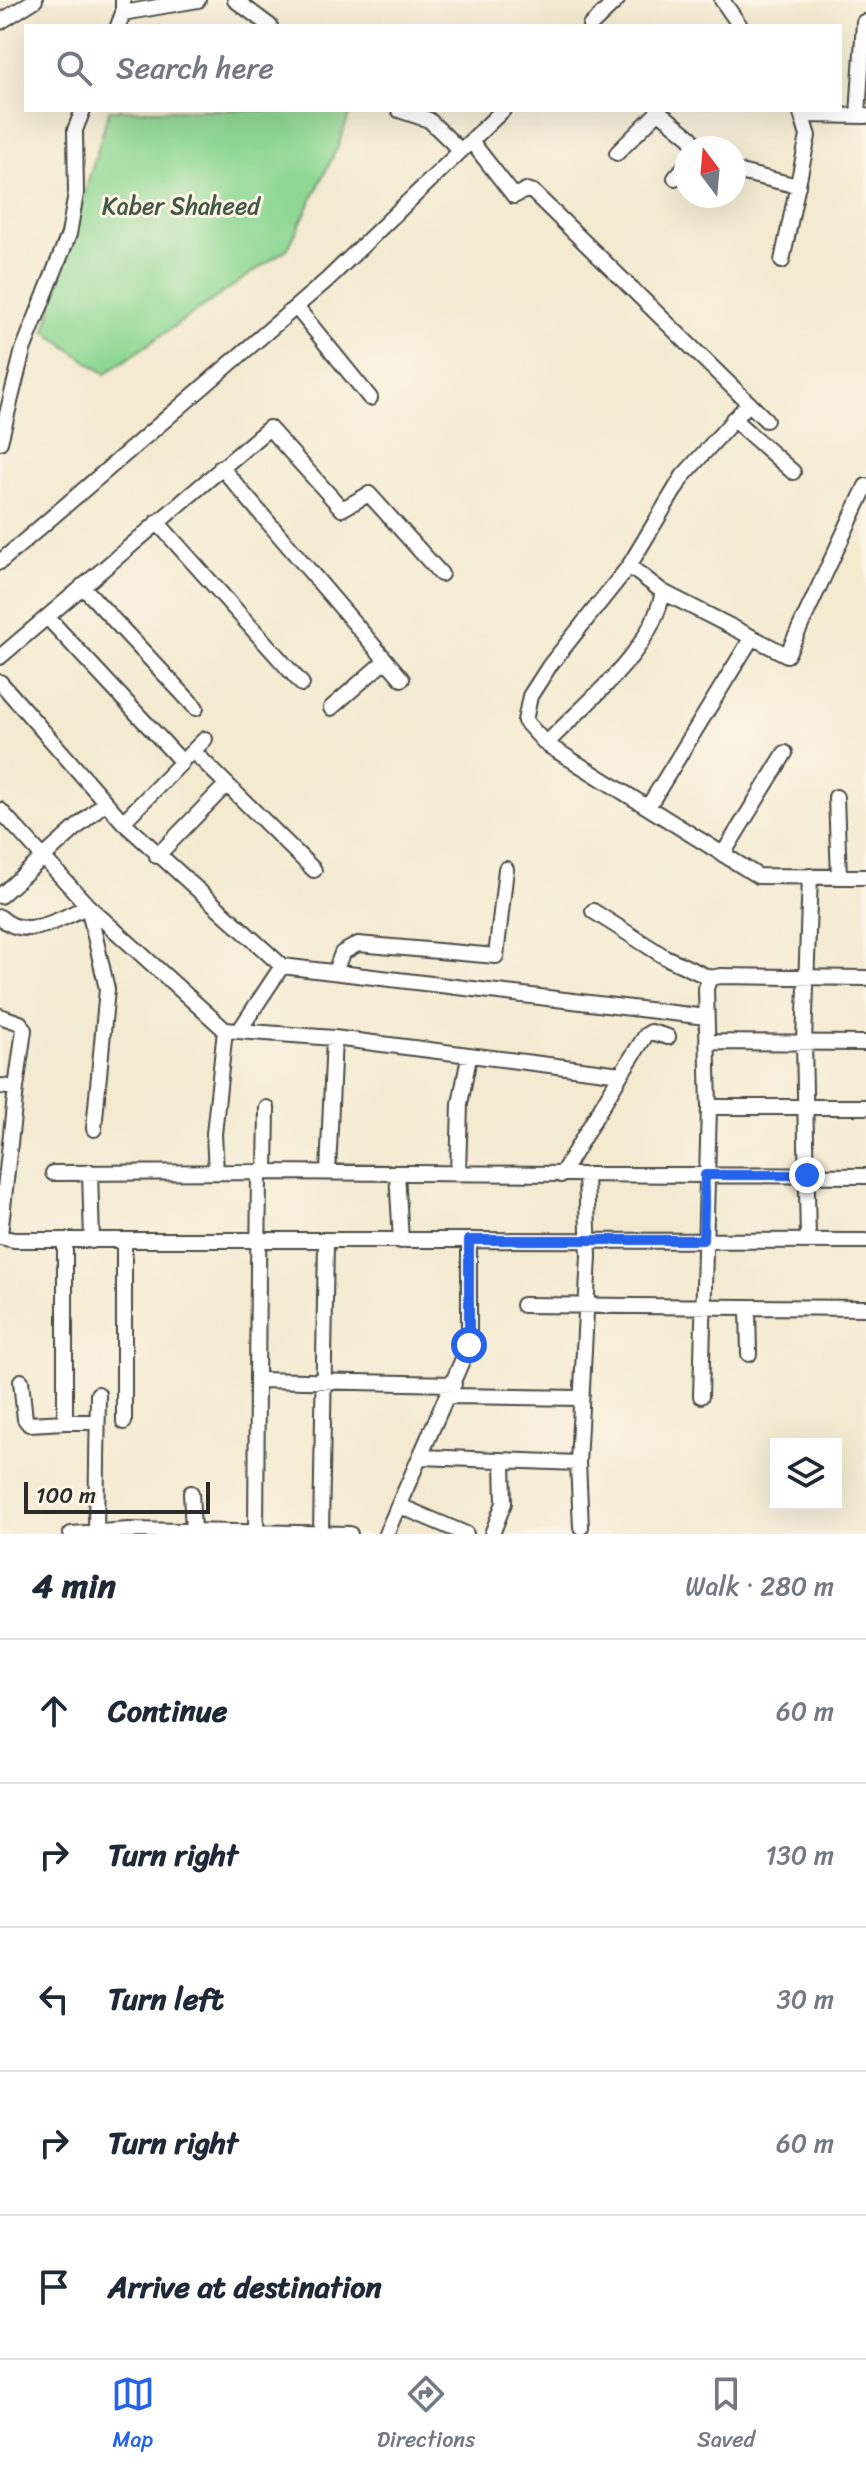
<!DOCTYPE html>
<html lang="en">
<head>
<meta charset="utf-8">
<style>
	body { margin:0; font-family:Sriracha,sans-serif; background:#f2f2f3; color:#1f2937 }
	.controls { position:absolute; right:24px; bottom:24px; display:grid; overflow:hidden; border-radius:0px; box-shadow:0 8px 32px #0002 }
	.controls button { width:72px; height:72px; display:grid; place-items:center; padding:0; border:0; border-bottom:2px solid #e0e1e3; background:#fff; color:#1f2937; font:40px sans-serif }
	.compass { position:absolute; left:674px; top:136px; width:72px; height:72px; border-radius:50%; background:#fff; box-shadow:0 8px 32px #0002; rotate:344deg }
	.scale { position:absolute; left:24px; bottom:20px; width:186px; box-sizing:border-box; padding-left:8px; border:4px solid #2b2b2b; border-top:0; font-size:22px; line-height:28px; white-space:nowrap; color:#2b2b2b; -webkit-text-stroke:6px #fcf5e5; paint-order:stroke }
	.stop { position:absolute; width:24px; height:24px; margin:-18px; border:6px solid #2563eb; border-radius:50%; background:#fff }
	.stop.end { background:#2563eb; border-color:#fff; box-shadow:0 2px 8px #0008 }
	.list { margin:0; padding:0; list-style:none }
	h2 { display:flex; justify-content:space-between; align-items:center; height:104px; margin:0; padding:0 32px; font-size:34px }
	h2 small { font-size:26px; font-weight:400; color:#747a83 }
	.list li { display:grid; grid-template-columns:52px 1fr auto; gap:24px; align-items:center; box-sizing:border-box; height:144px; padding:0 32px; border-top:2px solid #e0e1e3 }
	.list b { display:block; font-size:30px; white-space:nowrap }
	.list em { font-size:26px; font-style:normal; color:#747a83 }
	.icon { flex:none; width:44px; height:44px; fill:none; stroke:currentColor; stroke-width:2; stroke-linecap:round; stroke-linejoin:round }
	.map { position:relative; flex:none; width:866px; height:1534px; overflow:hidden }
	.search { position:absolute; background:#fff; box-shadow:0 8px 32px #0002; left:24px; right:24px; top:24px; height:88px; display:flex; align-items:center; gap:20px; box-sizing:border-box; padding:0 28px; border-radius:0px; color:#747a83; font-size:30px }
	.sheet { height:824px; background:#fff }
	nav { display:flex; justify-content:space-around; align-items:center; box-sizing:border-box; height:112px; border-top:2px solid #e0e1e3; background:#fff; font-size:22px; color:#747a83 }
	nav a { display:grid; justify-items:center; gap:4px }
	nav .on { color:#2563eb }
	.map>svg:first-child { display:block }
</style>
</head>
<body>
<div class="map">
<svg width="866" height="1534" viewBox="0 0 866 1534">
	<rect width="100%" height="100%" fill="#fcf5e5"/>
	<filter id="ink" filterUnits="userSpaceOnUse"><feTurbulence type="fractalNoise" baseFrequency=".0125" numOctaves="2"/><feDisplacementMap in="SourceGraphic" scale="16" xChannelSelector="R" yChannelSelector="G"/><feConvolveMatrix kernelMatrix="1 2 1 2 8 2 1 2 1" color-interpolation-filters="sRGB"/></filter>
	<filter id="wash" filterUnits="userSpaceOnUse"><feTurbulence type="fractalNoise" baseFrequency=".006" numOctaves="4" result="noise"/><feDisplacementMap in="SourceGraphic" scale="32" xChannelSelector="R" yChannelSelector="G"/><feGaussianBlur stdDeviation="1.8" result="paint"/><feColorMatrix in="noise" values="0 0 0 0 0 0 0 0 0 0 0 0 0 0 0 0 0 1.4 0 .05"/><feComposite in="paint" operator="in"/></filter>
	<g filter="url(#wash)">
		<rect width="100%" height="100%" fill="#f3ead0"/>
		<path fill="#8fd894" stroke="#5d8260" stroke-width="2" d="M109 110H351L338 146 288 248 105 374 45 331Z"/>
	</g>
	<g filter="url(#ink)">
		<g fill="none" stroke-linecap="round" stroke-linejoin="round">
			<g stroke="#494844" stroke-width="18">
				<path id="minor" d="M235 0 270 26
					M722 0 740 26
					M123 13 198 0
					M0 22 35 0
					M118 26 123 13V0
					M590 26 617 0
					M399 110 429 120 461 151
					M657 110 691 138 695 148
					M803 115 866 116
					M858 115 864 22
					M471 141 514 196 526 190 533 192 766 420
					M617 153 659 111
					M740 172 798 186
					M675 178 686 165
					M782 261 808 136 800 110
					M296 307 370 398
					M749 403 683 476 629 566 550 665 530 696 525 721 546 744 758 876 866 877
					M733 419 793 472
					M0 442 23 350 69 234 76 193 75 130 83 110
					M221 467 402 679
					M157 522 302 684
					M0 562 327 280 503 110
					M629 566 663 592 787 655 866 486
					M82 586 196 708
					M47 617 182 762 123 822
					M0 657 269 428 342 509 369 494 441 574
					M0 682 123 822 282 966 706 1017
					M331 708 386 660
					M546 744C588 700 650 655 663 592
					M193 751 314 870
					M188 756 205 739
					M836 797 839 877
					M648 807 751 639
					M0 810 88 906 225 1030
					M723 854 785 753
					M157 856 227 784
					M0 896 104 803
					M593 911 665 957 710 978
					M0 917C26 942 62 918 88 906L107 989 94 1129
					M335 972 342 953 358 944 496 956 506 869
					M0 1016 20 1023 24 1030 16 1088
					M239 1031 282 966
					M707 1042 866 1043
					M621 1074 646 1035 651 1032 668 1037
					M0 1086 16 1088 0 1235
					M709 1107H866
					M90 1172 92 1241
					M216 1172 214 1134 225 1030 334 1038 621 1074 561 1175
					M266 1172 267 1108
					M328 1172 334 1038
					M53 1173 259 1172
					M397 1173 401 1241
					M458 1174 460 1104 469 1057
					M0 1237 14 1240H469V1345L386 1534
					M469 1240 866 1241
					M808 1240 804 1042 810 876
					M65 1241V1422H97
					M523 1305 866 1308
					M748 1308 749 1354
					M257 1380 259 1172 866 1176
					M21 1381 25 1419 29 1424 65 1422
					M450 1396 581 1398
					M701 1396 709 1107 706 988 710 978 721 976 866 978
					M124 1422V1240
					M421 1457 578 1463 589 1256 586 1176
					M578 1463 581 1527
					M191 1493 193 1531
					M400 1506 466 1534
					M96 1532 98 1394
					M256 1533 257 1380 454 1384
					M71 1534 129 1530 350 1534
					M321 1534 326 1242
					M492 1534 504 1503 503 1462"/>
			</g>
			<use href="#minor" stroke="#fff" stroke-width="14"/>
		</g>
	</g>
	<g fill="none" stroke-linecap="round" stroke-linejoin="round" filter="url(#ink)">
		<path stroke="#2563eb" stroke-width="10" d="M469 1345V1240H703L705 1175H807"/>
	</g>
	<g text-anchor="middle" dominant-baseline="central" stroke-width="6" stroke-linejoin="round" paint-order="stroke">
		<g font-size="24" fill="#445645" stroke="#fcf5e5">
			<text x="181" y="206">Kaber Shaheed</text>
		</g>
	</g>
</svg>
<div class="controls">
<button><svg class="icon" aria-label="layers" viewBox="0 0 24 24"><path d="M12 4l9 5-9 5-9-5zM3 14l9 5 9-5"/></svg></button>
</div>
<svg class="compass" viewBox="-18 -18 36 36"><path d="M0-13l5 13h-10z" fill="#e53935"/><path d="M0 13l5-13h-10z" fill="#747a83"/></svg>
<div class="scale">100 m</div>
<div class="stop" style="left:469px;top:1345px"></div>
<div class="stop end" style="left:807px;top:1175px"></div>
<div class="search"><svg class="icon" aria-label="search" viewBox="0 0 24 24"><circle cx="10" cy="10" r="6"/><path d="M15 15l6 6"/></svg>Search here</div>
</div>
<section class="sheet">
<h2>4 min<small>Walk · 280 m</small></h2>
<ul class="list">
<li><svg class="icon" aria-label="ahead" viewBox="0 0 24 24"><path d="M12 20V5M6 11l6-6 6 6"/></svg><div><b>Continue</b></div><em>60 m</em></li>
<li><svg class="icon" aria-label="right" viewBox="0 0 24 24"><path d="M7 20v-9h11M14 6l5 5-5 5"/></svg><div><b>Turn right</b></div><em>130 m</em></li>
<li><svg class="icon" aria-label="left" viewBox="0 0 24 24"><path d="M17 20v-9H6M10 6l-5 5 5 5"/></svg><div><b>Turn left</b></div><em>30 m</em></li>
<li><svg class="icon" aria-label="right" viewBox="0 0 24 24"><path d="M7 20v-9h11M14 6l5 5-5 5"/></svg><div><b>Turn right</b></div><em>60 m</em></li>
<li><svg class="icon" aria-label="arrive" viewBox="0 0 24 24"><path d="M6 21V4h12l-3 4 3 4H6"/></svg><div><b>Arrive at destination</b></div></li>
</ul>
</section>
<nav>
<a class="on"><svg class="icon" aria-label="map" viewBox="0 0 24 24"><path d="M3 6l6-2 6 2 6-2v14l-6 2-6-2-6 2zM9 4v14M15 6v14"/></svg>Map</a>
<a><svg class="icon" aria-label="directions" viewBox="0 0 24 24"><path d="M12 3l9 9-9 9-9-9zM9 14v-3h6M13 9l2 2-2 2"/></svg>Directions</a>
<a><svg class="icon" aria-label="saved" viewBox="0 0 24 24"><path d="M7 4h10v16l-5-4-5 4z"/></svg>Saved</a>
</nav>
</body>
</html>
